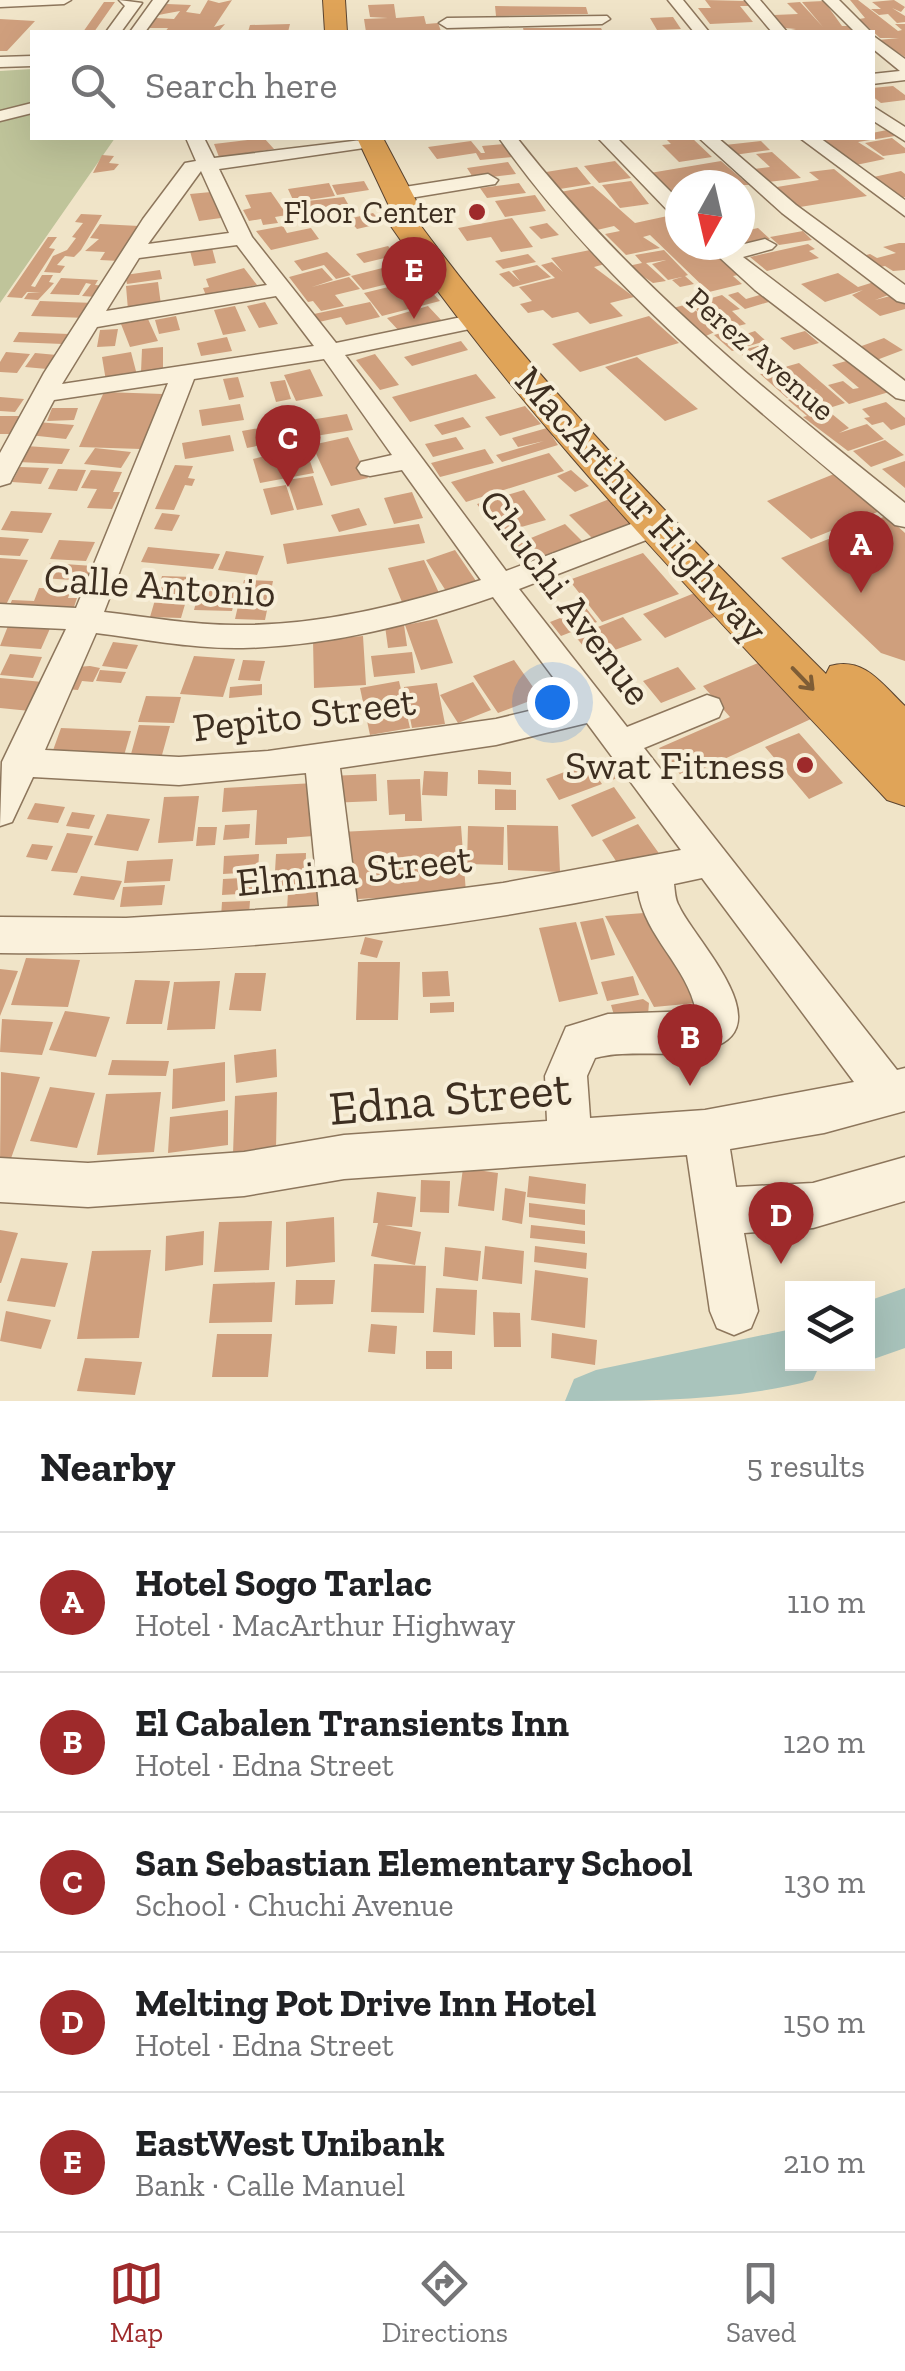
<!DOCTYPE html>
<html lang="en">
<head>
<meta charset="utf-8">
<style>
	body { margin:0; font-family:"Zilla Slab",serif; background:#f2f2f2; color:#202124 }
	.controls { position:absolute; right:30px; bottom:30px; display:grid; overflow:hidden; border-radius:0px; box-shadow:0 10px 40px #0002 }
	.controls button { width:90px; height:90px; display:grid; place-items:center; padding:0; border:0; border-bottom:2px solid #e0e0e0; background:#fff; color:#202124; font:50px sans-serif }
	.compass { position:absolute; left:665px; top:170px; width:90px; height:90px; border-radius:50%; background:#fff; box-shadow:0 10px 40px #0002; rotate:188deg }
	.you { position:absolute; left:552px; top:702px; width:35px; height:35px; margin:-25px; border:8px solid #fff; border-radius:50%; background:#1a73e8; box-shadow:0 0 0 15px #1a73e833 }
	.badge { display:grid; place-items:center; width:65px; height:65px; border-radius:50%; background:#9e2a2b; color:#fff; font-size:32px; font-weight:700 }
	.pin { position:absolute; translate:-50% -82px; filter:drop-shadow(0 2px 5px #0008) }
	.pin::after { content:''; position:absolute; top:52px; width:35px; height:30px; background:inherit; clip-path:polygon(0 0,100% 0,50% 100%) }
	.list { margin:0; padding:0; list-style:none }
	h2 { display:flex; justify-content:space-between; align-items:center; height:130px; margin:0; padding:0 40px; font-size:42px }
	h2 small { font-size:32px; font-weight:400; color:#757577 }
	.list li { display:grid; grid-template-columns:65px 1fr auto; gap:30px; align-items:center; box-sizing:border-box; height:140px; padding:0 40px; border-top:2px solid #e0e0e0 }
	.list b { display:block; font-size:38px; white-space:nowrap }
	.list p { margin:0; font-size:32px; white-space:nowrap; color:#757577 }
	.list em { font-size:32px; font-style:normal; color:#757577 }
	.icon { flex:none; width:55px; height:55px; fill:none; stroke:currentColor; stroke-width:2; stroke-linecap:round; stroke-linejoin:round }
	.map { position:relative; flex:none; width:905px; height:1401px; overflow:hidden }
	.search { position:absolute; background:#fff; box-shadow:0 10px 40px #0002; left:30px; right:30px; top:30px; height:110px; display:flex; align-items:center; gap:25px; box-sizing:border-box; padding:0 35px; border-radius:0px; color:#757577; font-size:38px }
	.sheet { height:830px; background:#fff }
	nav { display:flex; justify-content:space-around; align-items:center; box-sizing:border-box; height:140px; border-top:2px solid #e0e0e0; background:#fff; font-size:28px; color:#757577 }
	nav a { display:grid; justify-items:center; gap:5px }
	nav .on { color:#9e2a2b }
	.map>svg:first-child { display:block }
</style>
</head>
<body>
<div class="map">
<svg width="905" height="1401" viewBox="0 0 905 1401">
	<rect width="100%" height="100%" fill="#f0e4c8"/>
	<path fill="#bfc49a" d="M32 69V138H115L0 303V71Z"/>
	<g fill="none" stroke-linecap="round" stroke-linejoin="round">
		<path fill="#a9c4bc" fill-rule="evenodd" d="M905 1288V1348L868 1361V1301Z
			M792 1329V1364H820L813 1380C736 1401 647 1401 565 1401L574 1379 596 1370Z"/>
	</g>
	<path fill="#cf9f7d" d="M208 0 219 3 232 0 214 27 225 24 219 31 165 32 168 28H149L156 18 174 19 180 11 158 15 167 4 191 5 186 12 200 14Z
		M705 0 745 1 749 6H740L753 22 710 24 698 8H711Z
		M850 0H858L898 31 902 30 895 24H905V57L878 40 899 38H880L859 19 865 18Z
		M894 0 905 7 901 12 892 8 905 16V22L897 23 888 14 879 15 871 9H881L872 2Z
		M824 1 842 26H849L857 32H781L796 29 785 28 774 15 798 14 787 3 800 2 823 27 802 2Z
		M104 2H115L94 32H83Z
		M394 4 396 18 424 16 426 24 438 23 441 31 366 32 364 19 388 18 370 17 368 5Z
		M495 6 586 7 588 14 496 16Z
		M673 17 681 29 657 30 650 18Z
		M0 19 35 21 7 51H0Z
		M290 24 288 32H248L250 25Z
		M523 28H601L603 32H524Z
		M893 86 905 95V100L881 103 872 96V88Z
		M887 130 895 136 858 142 885 159 851 166 843 160 850 159 817 140 872 138V133Z
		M264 138 274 149 219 157 214 144Z
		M665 138H692L712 157 679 162 662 145 671 144Z
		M892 138 905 148V153L883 156 865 143Z
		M471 141 481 153H485L482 146 504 144 512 157 480 160 476 153 437 159 428 147Z
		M761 141 770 150 734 155 725 145Z
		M772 152 801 178 768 182 754 169 770 167 756 154Z
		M102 155 114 156 109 163 119 164 114 170 93 173Z
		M615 161 631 178 599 183 584 166Z
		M721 161 749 185H680V197L676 198 650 173Z
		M508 162 516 174 474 179 467 168Z
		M577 167 591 184 560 189 546 172Z
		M834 169 867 196 794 208 771 188 819 180 809 172Z
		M901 171 905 174V197L898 198 869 178Z
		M364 181 369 190 337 195 332 185Z
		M631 181 649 204 620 208 602 185Z
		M329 183 335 196 294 202 288 189Z
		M519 183 526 193 487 198 480 188Z
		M593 186 635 223 677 214 680 245H704L738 275 733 276 742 284 709 292 650 235 643 237 660 248 626 255 605 234 620 231 614 226 597 230 560 192Z
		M211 192 221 218 199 221 190 194Z
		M271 192 287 215 275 217 278 223 263 225 261 219 249 221 243 210 251 208 245 195Z
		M535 195 546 211 505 217 495 201Z
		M344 197 348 204 301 210 298 202Z
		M373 213 383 223 357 229 348 219Z
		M81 214 102 215 81 250 74 257 65 256 57 265 65 266 60 273 44 272 53 256 67 250 76 238 72 237 83 223 75 222Z
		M512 218 533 247 501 252 491 237 467 241 458 228Z
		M547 223 559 235 541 239 529 227Z
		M100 224 139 226 120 261 100 260 105 252 85 251 99 239 90 238Z
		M283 226 287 233 311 228 319 239 271 250 256 231Z
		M758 228 770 239 740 245V232Z
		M803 231 812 240 779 245 770 237Z
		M48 237H57L49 248 55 249 31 286 35 287 42 275H53L49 282 54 283 38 300 24 299 28 293H41L27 292 22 298 7 297Z
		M899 243H905V270L893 271 885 266 876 268 859 257 870 254 877 258 896 253 883 247Z
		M808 244 815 249 809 251 819 258 767 271 750 257Z
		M388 246 397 255 364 263 356 254Z
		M212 248 216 263 194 266 190 251Z
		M590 250 605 264 594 267 634 297 610 303 623 316 590 324 578 312 552 318 543 310 528 313 520 304 532 301 519 287 555 278 541 265 552 262 563 272 551 258Z
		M664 250 688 275 685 276 694 284 680 287 672 280 682 277 668 280 652 264 666 260 646 263 666 281 653 283 628 266 642 263 635 255Z
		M327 252 351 275 336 279 324 265 302 271 294 261Z
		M528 254 536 262 503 269 495 261Z
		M410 261 415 267 405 269 412 278 363 290 351 276Z
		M537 265 551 277 513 287 499 274 509 271 520 281 512 271Z
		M244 268 257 285 234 289 237 294 229 296 227 291 207 298 203 288 209 287 206 279Z
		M322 268 333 280 312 287 349 277 360 289 335 295 344 306 321 311 313 301 308 302 289 277Z
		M160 270 162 279 127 284 125 275Z
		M838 273 858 287 874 282 891 294 875 300 894 295 905 302V309L880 316 852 295 863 290 825 302 801 284Z
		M61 278 98 280 95 285 105 286 97 297 82 296 91 284 86 283 79 295 50 294Z
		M421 279 427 285 417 287 428 288 440 301 382 316 364 293Z
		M158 282 161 305 128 310 126 286Z
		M738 292 746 299 763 294 772 301 745 309 728 295Z
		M722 295 740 309 732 311 746 324 738 326 727 317 735 326 723 329 710 318 707 319 721 329 706 336 673 308 688 304 702 316 691 304Z
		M40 301 94 303 86 318 31 316Z
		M265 302 278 324 259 328 247 306Z
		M370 302 380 317 346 325 341 317 319 322 314 314Z
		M235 306 246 331 223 335 214 310Z
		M428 306 442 321 400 332 387 318Z
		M176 316 180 330 159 334 155 320Z
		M649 316 679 343 580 372 552 344Z
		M148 319 158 341 130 347 121 324Z
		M739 328 746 334 755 331 766 341 732 351 714 335Z
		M118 329 115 346 97 347 100 330Z
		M805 331 819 343 794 350 780 338Z
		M19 332 69 334 63 344 13 342Z
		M227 337 232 351 201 356 197 343Z
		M884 338 903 350 874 361 856 348Z
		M461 341 468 350 412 366 404 357Z
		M762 345 771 354 747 360 738 351Z
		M163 347V370L141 372 142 349Z
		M6 352 30 354 17 373 0 372V362Z
		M131 352 137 375 106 381 102 357Z
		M35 353 57 355 47 369 25 367Z
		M375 354 399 385 380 390 356 360Z
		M637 357 698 409 665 421 605 367Z
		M850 360 889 392 849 404 828 385 843 381 853 389 859 388 832 365Z
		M799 363 845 403 826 409 849 428 839 433 867 424 884 439 848 451 803 417 807 416 788 400 818 389 787 398 760 374Z
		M310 369 323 396 296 401 284 375Z
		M476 374 496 398 410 422 392 397Z
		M238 377 244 397 229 400 223 379Z
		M285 380 291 399 276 402 270 382Z
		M104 392 163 394 141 449 79 447Z
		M0 397 24 399 15 412 0 411Z
		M886 402 905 418V425L891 430 883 422 872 425 864 418 870 417 862 409Z
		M240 404 244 420 202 426 199 410Z
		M525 406 541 424 500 436 485 417Z
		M52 408H78L74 420 47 421Z
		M347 414 353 430 284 441 279 425Z
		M0 416H19L11 434H0Z
		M463 417 471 427 442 435 434 425Z
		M37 422 74 425 66 439 29 435Z
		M277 425 282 441 247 448 242 431Z
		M547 428 558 445 502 462 496 455 544 441 518 447 512 438Z
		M230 435 234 451 185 459 182 443Z
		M348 437 368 478 331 486 312 445Z
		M456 437 464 449 433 457 425 444Z
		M885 440 904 455 871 467 853 451Z
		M26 446 70 449 62 464 18 462Z
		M305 446 314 473 260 483 253 459Z
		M95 448 131 452 121 468 84 464Z
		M485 449 494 463 440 477 431 463Z
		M549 453 564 471 466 502 451 482Z
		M905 461V488L882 469Z
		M175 465 193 466 188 478 195 479 192 486 185 485 174 510 155 509Z
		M20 467 49 468 41 484 12 482Z
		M58 469 86 470 77 491 48 489Z
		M91 470 122 472 113 492H120L112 509 87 508 97 489 81 488Z
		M571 470 589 486 575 492 557 476Z
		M834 474 880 511 811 539 767 501Z
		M313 476 323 505 297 510 287 480Z
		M286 485 294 510 271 515 263 489Z
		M524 490 546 520 497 534 477 504Z
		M412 492 423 518 394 524 384 498Z
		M612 498 618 504 613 506 631 525 593 539 569 515Z
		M359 508 367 525 339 532 331 515Z
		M11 511 52 513 42 533 1 530Z
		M162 513 180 515 172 531 154 529Z
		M886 516 905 533V661L881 653 781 558Z
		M419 524 425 543 287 564 283 544Z
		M565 524 588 547 531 571 509 547Z
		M0 537 29 539 20 556 0 555Z
		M59 540 95 542 86 561 50 559Z
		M148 547 220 554 213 569 141 562Z
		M455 550 476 581 446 591 426 560Z
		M226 551 264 556 257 575 218 570Z
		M643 553 679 594 602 622 569 580Z
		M0 558 28 560 4 609H0Z
		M424 560 439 593 402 602 388 568Z
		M50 563 93 566 87 581 42 578Z
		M162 576 193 577 181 618 150 617Z
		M244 580 273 581 265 620 235 619Z
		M201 583 239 584 232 611 194 610Z
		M39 588 71 589 68 598H77L72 613 7 612 12 600 34 601Z
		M697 592 719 615 665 638 643 614Z
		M586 608 597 622 561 636 550 622Z
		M623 617 642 640 593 658 575 636Z
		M437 619 453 663 421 670 405 625Z
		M10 621 52 624 41 649 0 646Z
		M404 625 407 646 388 648 385 626Z
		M363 636 366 685 314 688 313 640Z
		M113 642 138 645 127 669 102 666Z
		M412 652 415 673 374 677 371 656Z
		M10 654 42 657 33 678 0 675Z
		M194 656 235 659 223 697 180 694Z
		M243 660 265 661 260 681 238 680Z
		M514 660 540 697 498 713 473 676Z
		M758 663 811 719 683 778 659 748 730 717 703 686Z
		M76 667 90 666 100 668 93 682 82 681 78 690 65 689Z
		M678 667 696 689 661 703 643 681Z
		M100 670 126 672 121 683 96 681Z
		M0 678 43 682 30 711 0 708Z
		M399 681 410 728 370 735 360 688Z
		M473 682 491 710 458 723 440 695Z
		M437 683 445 724 412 728 404 687Z
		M262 684V695L229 698 230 687Z
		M146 696 181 697 174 723 138 722Z
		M139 725 170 726 162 755 131 754Z
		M61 728 131 731 123 759 51 756Z
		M799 733 843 783 809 799 765 747Z
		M614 757 625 775 607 782 595 764Z
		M588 763 602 784 559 800 546 779Z
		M478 770 511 772V785L478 784Z
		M424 771 448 772 447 796 422 795Z
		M376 774 377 801 328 803 329 776Z
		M420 779 422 821H405V814L389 815 387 780Z
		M315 783 314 836 287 838V844L255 845 257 810 222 812 224 788Z
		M614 787 636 818 592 837 571 805Z
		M495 789 516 790V810H495Z
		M199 796 193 841 158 843 164 797Z
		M35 803 65 807 58 823 27 819Z
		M72 812 95 815 89 829 66 826Z
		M107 814 150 819 138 851 94 845Z
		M250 824 249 838 223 840 225 825Z
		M638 824 663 859 626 876 602 840Z
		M507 825 558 826 560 872 508 870Z
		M461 826 466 893 340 900V832Z
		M468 826 504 827 503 865 467 864Z
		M198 827H217L215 845 196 846Z
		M67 833 93 836 77 873 51 871Z
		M32 844 53 846 47 860 26 857Z
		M306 853 305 888 274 889 276 854Z
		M259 854 258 872 223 874 224 856Z
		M173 859 170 881 124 883 127 861Z
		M81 876 122 881 114 900 73 895Z
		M259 877 258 893 222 895 223 879Z
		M165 885 162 905 120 907 123 887Z
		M318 890 317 908 287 910 288 892Z
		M250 901 249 915 221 917 222 902Z
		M644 913 697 1003 654 1007 605 916Z
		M603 918 615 955 591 960 580 922Z
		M576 922 598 994 559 1002 539 928Z
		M365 937 383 941 377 958 360 954Z
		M26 958 80 960 68 1007 11 1005Z
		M358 962H400L398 1020H356Z
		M0 969 18 971 0 1016Z
		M448 971 450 996 423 997 422 972Z
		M235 973H266L261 1011 229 1010Z
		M633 976 639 995 607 1001 601 982Z
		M135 980 170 981 162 1024H126Z
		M220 981 215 1029 167 1030 174 982Z
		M643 999 649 1003 648 1015 616 1022 611 1005Z
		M454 1002V1012L430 1013V1003Z
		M65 1011 110 1017 96 1057 49 1050Z
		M2 1019 53 1022 42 1055 0 1052Z
		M276 1049 277 1077 236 1083 234 1055Z
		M112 1060 169 1061 166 1076 108 1075Z
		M225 1062V1101L172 1109 173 1069Z
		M1 1072 40 1077 9 1164 0 1163Z
		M50 1087 95 1093 77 1148 30 1141Z
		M161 1092 154 1152 97 1155 106 1094Z
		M277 1092 276 1150 233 1154 235 1096Z
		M228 1110V1145L168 1153 170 1117Z
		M463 1168 498 1173 494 1211 458 1206Z
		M529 1176 586 1184 585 1204 527 1197Z
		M421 1180 450 1181 449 1213 420 1212Z
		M505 1188 526 1192 522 1224 502 1220Z
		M377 1192 416 1197 412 1227 385 1225 421 1232 415 1265 371 1256 378 1223H373Z
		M529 1203 585 1210V1225L529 1217Z
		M334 1217 335 1262 286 1267V1222Z
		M272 1221 269 1270 214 1272 219 1222Z
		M531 1225 585 1231V1244L530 1238Z
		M0 1230 18 1233 1 1283H0Z
		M204 1231 203 1265 165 1271 166 1236Z
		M485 1246 524 1251 522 1284 482 1279Z
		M535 1246 587 1253 586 1269 534 1262Z
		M445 1247 481 1251 478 1281 443 1276Z
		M151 1250 139 1338 77 1339 92 1251Z
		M21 1258 68 1263 55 1307 7 1301Z
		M374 1264 426 1266 424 1313 371 1312Z
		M535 1270 588 1278 585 1328 531 1320Z
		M296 1280H335L333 1304 295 1305Z
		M275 1282 272 1322 209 1323 213 1284Z
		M436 1288 477 1290 475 1335 433 1332Z
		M6 1311 51 1320 41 1349 0 1341Z
		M493 1312 520 1313 521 1347H494Z
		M371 1324 397 1326 395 1354 368 1352Z
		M552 1333 597 1340 595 1365 551 1358Z
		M217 1334H272L268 1377H212Z
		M426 1351H452V1369H426Z
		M85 1358 142 1362 135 1395 77 1391Z"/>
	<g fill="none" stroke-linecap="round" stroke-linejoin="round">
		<g stroke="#8d765c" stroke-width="3">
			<path id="minor" d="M0 0H71L64 4 0 7Z
				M119 0 142 3 121 32H106L125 6Z
				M153 0H168L145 32H130Z
				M668 0H683L709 32H694Z
				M745 0H760L787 32H772Z
				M823 0H839L871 32H855Z
				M607 16 610 19 602 24 447 28 439 23 447 18Z
				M872 35 905 59V80L872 84V74L900 71 872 48Z
				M32 56V66L0 67V57Z
				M32 103V113L0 121V111Z
				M872 106 905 127V141L872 120Z
				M186 138H204L214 158 378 138V145L371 147 219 169 252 237 336 343 476 314 484 316 487 321 484 326 345 355 506 571 647 518H667L671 525 667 532 519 589 627 727 707 695 719 699 723 708 719 717 644 748 897 1070 905 1068V1111L824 1133 730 1149 736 1187 813 1183 905 1157V1201L813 1228 744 1233 758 1311 751 1328 734 1335 717 1328 710 1311 687 1155 344 1179 244 1196 88 1207 0 1202V1158L88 1163 244 1152 344 1135 547 1121 545 1076 566 1027 608 1014 696 1011C687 966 645 937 638 891 427 934 215 956 0 953V917L126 918 319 906 306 773 179 785 33 777 12 822 0 826 2 762 66 629 0 626V604L76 608 168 383 54 400 13 477 10 483 0 486V453L44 373 143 219 185 163 196 161ZM201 171 229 233 148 244ZM237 245 267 285 106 311 139 258ZM276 296 314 346 62 384 97 327ZM324 359 392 455 361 462 357 468 361 474 370 476 402 470 481 580C402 605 319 626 236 625 192 625 148 617 104 612L194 379ZM493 597 571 701 496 719 268 751 179 757 45 750 96 633C144 639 193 649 243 648 329 646 412 625 493 597ZM587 723 681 850 503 883 357 902 340 768 496 745ZM702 878 854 1082 705 1110 590 1118 587 1076 595 1058C632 1048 675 1060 711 1048 782 1026 693 938 679 906 675 900 675 891 674 884Z
				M499 138H517C628 280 765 391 905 503V527L895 525C753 406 607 290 499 138Z
				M598 138H617L680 201V218L673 216Z
				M699 138H718L796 205 905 285V303L897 301 782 213Z
				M800 138H820L905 200V216Z
				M488 174 498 180 495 184 398 200 388 194 398 188Z
				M765 239 776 245 772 249 743 257 905 381V400L896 398 755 290 706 245 732 247Z"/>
		</g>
		<g stroke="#5b4430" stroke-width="2">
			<path id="highway" d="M323 0H345L347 32H325Z
				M357 138H383L420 208 418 222C538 385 683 531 826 674L830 666C864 656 882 684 905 706V806L887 800C715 616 531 429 388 222L390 208Z"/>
		</g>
		<use href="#minor" fill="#faf1dc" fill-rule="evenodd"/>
		<use href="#highway" fill="#e0a458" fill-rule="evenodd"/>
	</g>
	<defs><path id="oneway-shaft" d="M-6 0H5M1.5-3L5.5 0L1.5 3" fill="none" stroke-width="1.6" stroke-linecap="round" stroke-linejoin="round" transform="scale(2.5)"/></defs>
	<use stroke="#7e5d36" href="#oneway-shaft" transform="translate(803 679) rotate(46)"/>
	<g fill="#9e2a2b" stroke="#f7eed8" stroke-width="4">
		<circle cx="477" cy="212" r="10"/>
		<circle cx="805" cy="765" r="10"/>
	</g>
	<g text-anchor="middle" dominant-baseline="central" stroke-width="8" stroke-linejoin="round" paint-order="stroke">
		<g font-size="32" fill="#3d2e20" stroke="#f7eed8" text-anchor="end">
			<text x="457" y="212">Floor Center</text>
		</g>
		<g font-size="32" fill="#3d2e20" stroke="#f7eed8">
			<text transform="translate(761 354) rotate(41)">Perez Avenue</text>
		</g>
		<g font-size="40" fill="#3d2e20" stroke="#f7eed8">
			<text transform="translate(642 504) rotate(48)">MacArthur Highway</text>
			<text transform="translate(160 585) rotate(4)">Calle Antonio</text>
			<text transform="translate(566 597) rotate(53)">Chuchi Avenue</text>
			<text transform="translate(304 714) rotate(-7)">Pepito Street</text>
			<text transform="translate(354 870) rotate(-6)">Elmina Street</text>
		</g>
		<g font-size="40" fill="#3d2e20" stroke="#f7eed8" text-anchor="end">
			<text x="785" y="765">Swat Fitness</text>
		</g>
		<g font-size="48" fill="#3d2e20" stroke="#f7eed8">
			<text transform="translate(450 1098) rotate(-5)">Edna Street</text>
		</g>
	</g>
</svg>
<div class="controls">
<button><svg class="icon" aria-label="layers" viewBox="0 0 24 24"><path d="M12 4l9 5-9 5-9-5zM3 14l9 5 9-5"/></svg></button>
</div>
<svg class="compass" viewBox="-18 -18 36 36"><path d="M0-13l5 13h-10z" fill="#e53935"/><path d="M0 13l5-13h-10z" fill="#757577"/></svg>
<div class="you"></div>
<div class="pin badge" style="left:861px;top:593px">A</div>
<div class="pin badge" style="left:690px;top:1086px">B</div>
<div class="pin badge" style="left:288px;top:487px">C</div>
<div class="pin badge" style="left:781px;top:1264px">D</div>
<div class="pin badge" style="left:414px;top:319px">E</div>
<div class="search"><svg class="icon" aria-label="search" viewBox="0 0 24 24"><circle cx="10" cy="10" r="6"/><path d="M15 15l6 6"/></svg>Search here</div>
</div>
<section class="sheet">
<h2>Nearby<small>5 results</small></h2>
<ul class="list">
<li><span class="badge">A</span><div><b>Hotel Sogo Tarlac</b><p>Hotel · MacArthur Highway</p></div><em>110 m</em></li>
<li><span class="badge">B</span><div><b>El Cabalen Transients Inn</b><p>Hotel · Edna Street</p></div><em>120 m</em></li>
<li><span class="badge">C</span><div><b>San Sebastian Elementary School</b><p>School · Chuchi Avenue</p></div><em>130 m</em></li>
<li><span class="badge">D</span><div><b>Melting Pot Drive Inn Hotel</b><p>Hotel · Edna Street</p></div><em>150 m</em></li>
<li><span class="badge">E</span><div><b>EastWest Unibank</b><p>Bank · Calle Manuel</p></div><em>210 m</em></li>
</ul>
</section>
<nav>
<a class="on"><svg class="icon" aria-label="map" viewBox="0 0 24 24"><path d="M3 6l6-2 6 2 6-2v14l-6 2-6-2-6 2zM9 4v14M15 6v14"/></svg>Map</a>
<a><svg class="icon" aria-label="directions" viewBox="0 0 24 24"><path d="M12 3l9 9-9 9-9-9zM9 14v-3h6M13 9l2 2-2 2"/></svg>Directions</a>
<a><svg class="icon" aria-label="saved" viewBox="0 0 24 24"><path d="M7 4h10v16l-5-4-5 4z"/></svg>Saved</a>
</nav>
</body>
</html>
